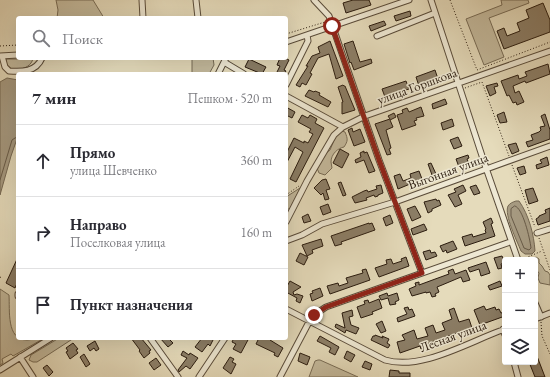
<!DOCTYPE html>
<html lang="ru">
<head>
<meta charset="utf-8">
<style>
	body { margin:0; font-family:"EB Garamond",serif; background:#f7f7f7; color:#2b2b33 }
	.controls { position:absolute; right:12px; bottom:12px; display:grid; overflow:hidden; border-radius:4px; box-shadow:0 4px 16px #0002 }
	.controls button { width:36px; height:36px; display:grid; place-items:center; padding:0; border:0; border-bottom:1px solid #e1e1e2; background:#fff; color:#2b2b33; font:20px sans-serif }
	.stop { position:absolute; width:12px; height:12px; margin:-9px; border:3px solid #8f2418; border-radius:50%; background:#fff }
	.stop.end { background:#8f2418; border-color:#fff; box-shadow:0 1px 4px #0008 }
	.list { margin:0; padding:0; list-style:none }
	h2 { display:flex; justify-content:space-between; align-items:center; height:52px; margin:0; padding:0 16px; font-size:17px }
	h2 small { font-size:13px; font-weight:400; color:#7c7c81 }
	.list li { display:grid; grid-template-columns:26px 1fr auto; gap:12px; align-items:center; box-sizing:border-box; height:72px; padding:0 16px; border-top:1px solid #e1e1e2 }
	.list b { display:block; font-size:15px; white-space:nowrap }
	.list p { margin:0; font-size:13px; white-space:nowrap; color:#7c7c81 }
	.list em { font-size:13px; font-style:normal; color:#7c7c81 }
	.icon { flex:none; width:22px; height:22px; fill:none; stroke:currentColor; stroke-width:2; stroke-linecap:round; stroke-linejoin:round }
	.map { position:relative; flex:none; width:550px; height:377px; overflow:hidden }
	.search { position:absolute; background:#fff; box-shadow:0 4px 16px #0002; left:16px; top:16px; width:272px; height:44px; display:flex; align-items:center; gap:10px; box-sizing:border-box; padding:0 14px; border-radius:4px; color:#7c7c81; font-size:15px }
	.panel { position:absolute; background:#fff; box-shadow:0 4px 16px #0002; left:16px; top:72px; width:272px; height:268px; border-radius:4px }
	.map>svg:first-child { display:block }
</style>
</head>
<body>
<div class="map">
<svg width="550" height="377" viewBox="0 0 550 377">
	<rect width="100%" height="100%" fill="#e5dbbb"/>
	<filter id="stains"><feTurbulence type="fractalNoise" baseFrequency=".005" numOctaves="4"/><feColorMatrix values="0 0 0 0 .2 0 0 0 0 .09 0 0 0 0 .02 0 0 0 .5 -.17"/></filter>
	<radialGradient id="worn" r=".72"><stop offset=".6" stop-color="#630" stop-opacity="0"/><stop offset="1" stop-color="#630" stop-opacity=".3"/></radialGradient>
	<path fill="#c5bb9e" stroke="#786c56" d="M56 0H93L104 18H57L58 10Z
		M501 0H528L529 3 489 18 504 57 484 65 466 19 502 5Z
		M192 58H213L214 65 209 74H192Z
		M6 59H33C30 68 22 69 13 70L6 64Z
		M342 131 345 132C348 139 348 141 344 147 338 148 331 154 331 162 331 164 332 166 332 168L325 175 319 173 317 168 325 154 330 150 335 138Z
		M300 188 292 207 290 209H286V197Z
		M536 257 539 259V263L542 266 545 271 548 272 550 275V285L540 283 538 278 539 273 535 268V260H531Z
		M0 289 9 295C10 310 6 340 27 340 31 340 35 338 39 338L41 340 13 356 11 354 2 359 3 363 0 365Z
		M59 338H74L37 362H33L29 360 31 355Z
		M318 360H320L358 377H309L315 361Z"/>
	<path fill="#a69a81" stroke="#756853" d="M7 78 18 80V136L11 156 0 195V82Z
		M516 201H519C529 215 534 235 535 251L532 254H525L521 251C517 241 504 215 508 206 510 203 513 202 516 201Z"/>
	<g fill="none" stroke-linecap="round" stroke-linejoin="round">
		<path stroke="#685b48" stroke-width="1" d="M0 180 12 140 15 138 18 137
			M515 206C523 208 530 239 531 248L529 250 524 248 511 216V209Z"/>
	</g>
	<path fill="#8c7f68" stroke="#2b1c0f" d="M353 0H369L371 5 346 13 343 3Z
		M543 3 550 20V32L504 49 497 31 504 28 507 36 520 31 517 23 529 18 526 10Z
		M410 11 411 16 396 21 394 16Z
		M384 21 386 25 371 31 369 26Z
		M330 41 343 76 336 79 329 54 318 58 310 73 312 74 306 85 302 83 300 87 296 85 308 66H306L312 56 320 53 318 47Z
		M353 41 360 62 371 59 372 63 354 70 351 62 350 63 344 44Z
		M280 58H285L289 60 284 70 286 71 284 74H276L280 66 277 65Z
		M249 59 266 67 262 74 245 67Z
		M548 64 550 74 526 83 525 81 513 86 515 93 519 91 524 102 517 105 516 102 513 103 509 95 507 96 501 81 518 75 519 79 527 76 525 72Z
		M435 70 438 79 419 86 416 77Z
		M406 81 409 89 385 97 382 89Z
		M497 83 498 86 494 87 496 93 490 96 486 86Z
		M343 85 344 86H345L355 110 342 114V102H343L338 87Z
		M309 90 314 92 315 91 320 93 319 95 331 102 328 107 305 96Z
		M445 99 447 104 433 109 432 104Z
		M286 107 295 112 292 118 286 115Z
		M421 107 424 116 416 118 417 120 414 121 416 125 402 130 397 115 403 113 402 110 407 108 409 112Z
		M504 112 507 122 500 123 497 115Z
		M394 113 396 117 390 120 393 127 386 130 391 148 389 149 391 154 387 155 375 124 390 119 388 116Z
		M545 114 550 130V139L528 147 526 142 533 140 531 135 539 132 541 130 540 127 545 126 541 116Z
		M302 115 308 118 310 115 317 119 315 123 324 128 296 182 290 179 303 152 295 147 286 164V154L294 138 304 143V141L308 143 313 134 309 132 311 129 298 122Z
		M452 119 454 126 443 130 441 123Z
		M352 128 353 132 360 129 365 142 354 146 348 130Z
		M458 137 462 146 454 149 450 140Z
		M516 143 519 151 512 154 508 145Z
		M340 149 349 154 342 168 333 163Z
		M364 151V153L367 152 375 171 369 173 364 160 356 163 355 160 361 157 360 153Z
		M468 155 469 158 467 159 469 164 459 167 456 159Z
		M547 157 549 165 537 169 536 165 542 163 540 160Z
		M431 163 436 174 432 175 428 164Z
		M524 166 526 173 520 175 517 168Z
		M419 171 422 179 398 189 394 176 400 174 403 181 411 178 410 174Z
		M326 179 330 189 326 190 329 199 325 200 323 193 321 195 314 188 322 180Z
		M341 182 346 195 343 196 338 183Z
		M381 185 383 193 378 195V196L375 197 374 195 366 198 367 200 355 203 352 197 364 191 367 190 368 192 377 189 376 186Z
		M463 185 466 191 458 195 462 204 455 207 448 195 456 192 454 189Z
		M476 185 480 193 474 195 470 187Z
		M533 188 538 201 529 204 525 190Z
		M436 199 437 201 439 200 441 205 432 209V211L428 213 424 202Z
		M328 204 331 212 323 215 320 207Z
		M415 206 421 217 412 221 407 209Z
		M550 208V221L538 225 536 219 539 217V216L546 213 545 210Z
		M308 214 311 221 304 223 302 217Z
		M390 215 393 223 386 226 383 218Z
		M491 218 493 223 491 224 495 236 465 246 462 237 472 234 473 237 486 233 485 230 486 229 483 222Z
		M369 223V224L372 223 375 230 341 242 342 244 335 246 331 236Z
		M424 224 427 230 413 235 411 229Z
		M321 239 323 246 312 250 313 253 307 256 302 245Z
		M453 241 457 249 447 253 446 250 443 252 440 246Z
		M430 250 431 253 435 252 437 256 426 260 423 252Z
		M300 253 308 257 304 265 296 261Z
		M502 256 505 263 501 264 502 268 498 269 494 258Z
		M18 257V281L15 288 6 283Z
		M406 257 409 266 379 277 375 268 387 264 386 260 391 259 393 264 402 261 401 259Z
		M486 262 490 273 481 276 479 269 470 272 468 268Z
		M366 269 370 280 330 294 327 286 338 283 339 286 348 283 346 278 363 273 362 270Z
		M453 269 455 274 466 270 470 280 463 282 461 277 442 285 437 287 439 292 435 294 436 296 432 297 430 292 426 293V292L412 296 409 289 416 286 415 283 419 282V285L438 278 449 274 448 271Z
		M290 281 301 287 293 292 294 295 297 294 303 296 300 303 296 301 297 298 286 292V288Z
		M500 281 502 286 490 290 488 286Z
		M320 288 323 296 312 301 310 294 313 293 312 291Z
		M387 293 388 296 397 293 399 300 395 302 396 304 390 305 388 298 381 300 379 296Z
		M379 299 382 308 372 312 373 314 361 318 357 307 365 304 364 301 368 300 369 303Z
		M484 306 486 310 495 307 496 310 499 309 501 313 505 312V316L480 325 474 310Z
		M408 307 409 310 412 309 415 316 398 322 397 318 407 314 404 308Z
		M454 308 459 322 469 319 472 328 445 337 447 342 443 343 442 338 429 343 430 346 421 349 420 346 400 353 397 342 405 340 402 335 414 330 417 339 428 336 425 328 433 325 436 333 445 330 442 323 452 319 449 310Z
		M352 310 353 316 349 317 351 325 359 328 356 334 346 330 345 333 335 327 336 324 345 328 342 313Z
		M382 321 386 331 381 333 376 324Z
		M375 335 383 338 382 336 389 339 387 343 390 345 388 348 371 340 373 336H375Z
		M320 336 339 347 335 355 329 352 331 348 317 341Z
		M131 338H141L151 350 149 351 150 353 144 358 139 351 140 350Z
		M160 338H168L173 343 168 347Z
		M202 338H214L210 346 208 344 202 352 195 347Z
		M234 338H249L241 353 233 349 236 344 232 342Z
		M259 338H271L270 340 283 348 278 357 274 355 275 353 256 344Z
		M95 341 99 349 96 351 94 348 90 351 87 346Z
		M73 343 78 349 76 350 78 353 70 359 66 352 68 351 66 348Z
		M183 351 189 355 190 353 198 358 190 369 186 366 179 372 178 370 187 358 181 355Z
		M347 351 355 355 351 362 344 358Z
		M535 351 545 377H535L529 362H535Z
		M300 353 310 357 307 365 298 361Z
		M84 354 90 364 86 367 80 357Z
		M230 357 234 359 232 362 236 364 231 374 223 368Z
		M156 358 161 365 154 370 149 363Z
		M365 361 372 364 370 370 362 367Z
		M47 365 53 372 49 376 43 368Z
		M390 370 399 371V373H410V377H389Z"/>
	<g fill="none" stroke-linecap="round" stroke-linejoin="round">
		<g stroke="#5a4c3a" stroke-width="7">
			<path id="minor" d="M142 0 143 18
				M196 0 198 18
				M314 0 329 16 379 160 422 273
				M431 0 486 168 518 260
				M377 36 435 13
				M286 42 409 0
				M0 56 18 55
				M2 56 5 67 9 71C22 72 36 72 42 58
				M224 62 244 74
				M218 74 226 58
				M286 85 308 41 307 35
				M286 96 343 127
				M286 222 307 181 334 135 343 127 365 116 550 51
				M537 233 550 229
				M286 241 302 235 322 224 395 202 550 146
				M18 294V296
				M535 303 541 317
				M286 309 385 360C422 371 470 341 505 329
				M535 319 550 313
				M503 329 505 335
				M150 338 178 377
				M20 357 33 377
				M514 362 518 377
				M0 370 51 338
				M199 377 225 338
				M280 377 309 322 314 315 326 307 510 242"/>
		</g>
		<path stroke="#2b1c0f" stroke-width="1" stroke-dasharray="1 2" stroke-linecap="butt" d="M450 0 477 70 550 42
			M286 34 325 22
			M0 46 18 45
			M465 88 482 82 509 156
			M512 165 535 227
			M286 195 299 186
			M539 238 550 270
			M523 259 542 251
			M0 277 2 278
			M541 322 542 336 550 354"/>
		<use href="#minor" stroke="#eee8d3" stroke-width="5"/>
	</g>
	<g fill="none" stroke-linecap="round" stroke-linejoin="round">
		<path stroke="#8f2418" stroke-width="5" d="M314 315 326 307 422 273 379 160 332 26"/>
	</g>
	<g text-anchor="middle" dominant-baseline="central" stroke-width="3" stroke-linejoin="round" paint-order="stroke">
		<g font-size="13" fill="#2b1c0f" stroke="#eee8d3">
			<text transform="translate(417 86) rotate(-20)">улица Горшкова</text>
			<text transform="translate(448 171) rotate(-20)">Выгонная улица</text>
			<text transform="translate(453 336) rotate(-20)">Лесная улица</text>
		</g>
	</g>
	<rect width="100%" height="100%" filter="url(#stains)"/>
	<rect width="100%" height="100%" fill="url(#worn)"/>
</svg>
<div class="controls">
<button>+</button>
<button>−</button>
<button><svg class="icon" aria-label="layers" viewBox="0 0 24 24"><path d="M12 4l9 5-9 5-9-5zM3 14l9 5 9-5"/></svg></button>
</div>
<div class="stop" style="left:332px;top:26px"></div>
<div class="stop end" style="left:314px;top:315px"></div>
<div class="search"><svg class="icon" aria-label="search" viewBox="0 0 24 24"><circle cx="10" cy="10" r="6"/><path d="M15 15l6 6"/></svg>Поиск</div>
<section class="panel">
<h2>7 мин<small>Пешком · 520 m</small></h2>
<ul class="list">
<li><svg class="icon" aria-label="ahead" viewBox="0 0 24 24"><path d="M12 20V5M6 11l6-6 6 6"/></svg><div><b>Прямо</b><p>улица Шевченко</p></div><em>360 m</em></li>
<li><svg class="icon" aria-label="right" viewBox="0 0 24 24"><path d="M7 20v-9h11M14 6l5 5-5 5"/></svg><div><b>Направо</b><p>Поселковая улица</p></div><em>160 m</em></li>
<li><svg class="icon" aria-label="arrive" viewBox="0 0 24 24"><path d="M6 21V4h12l-3 4 3 4H6"/></svg><div><b>Пункт назначения</b></div></li>
</ul>
</section>
</div>
</body>
</html>
